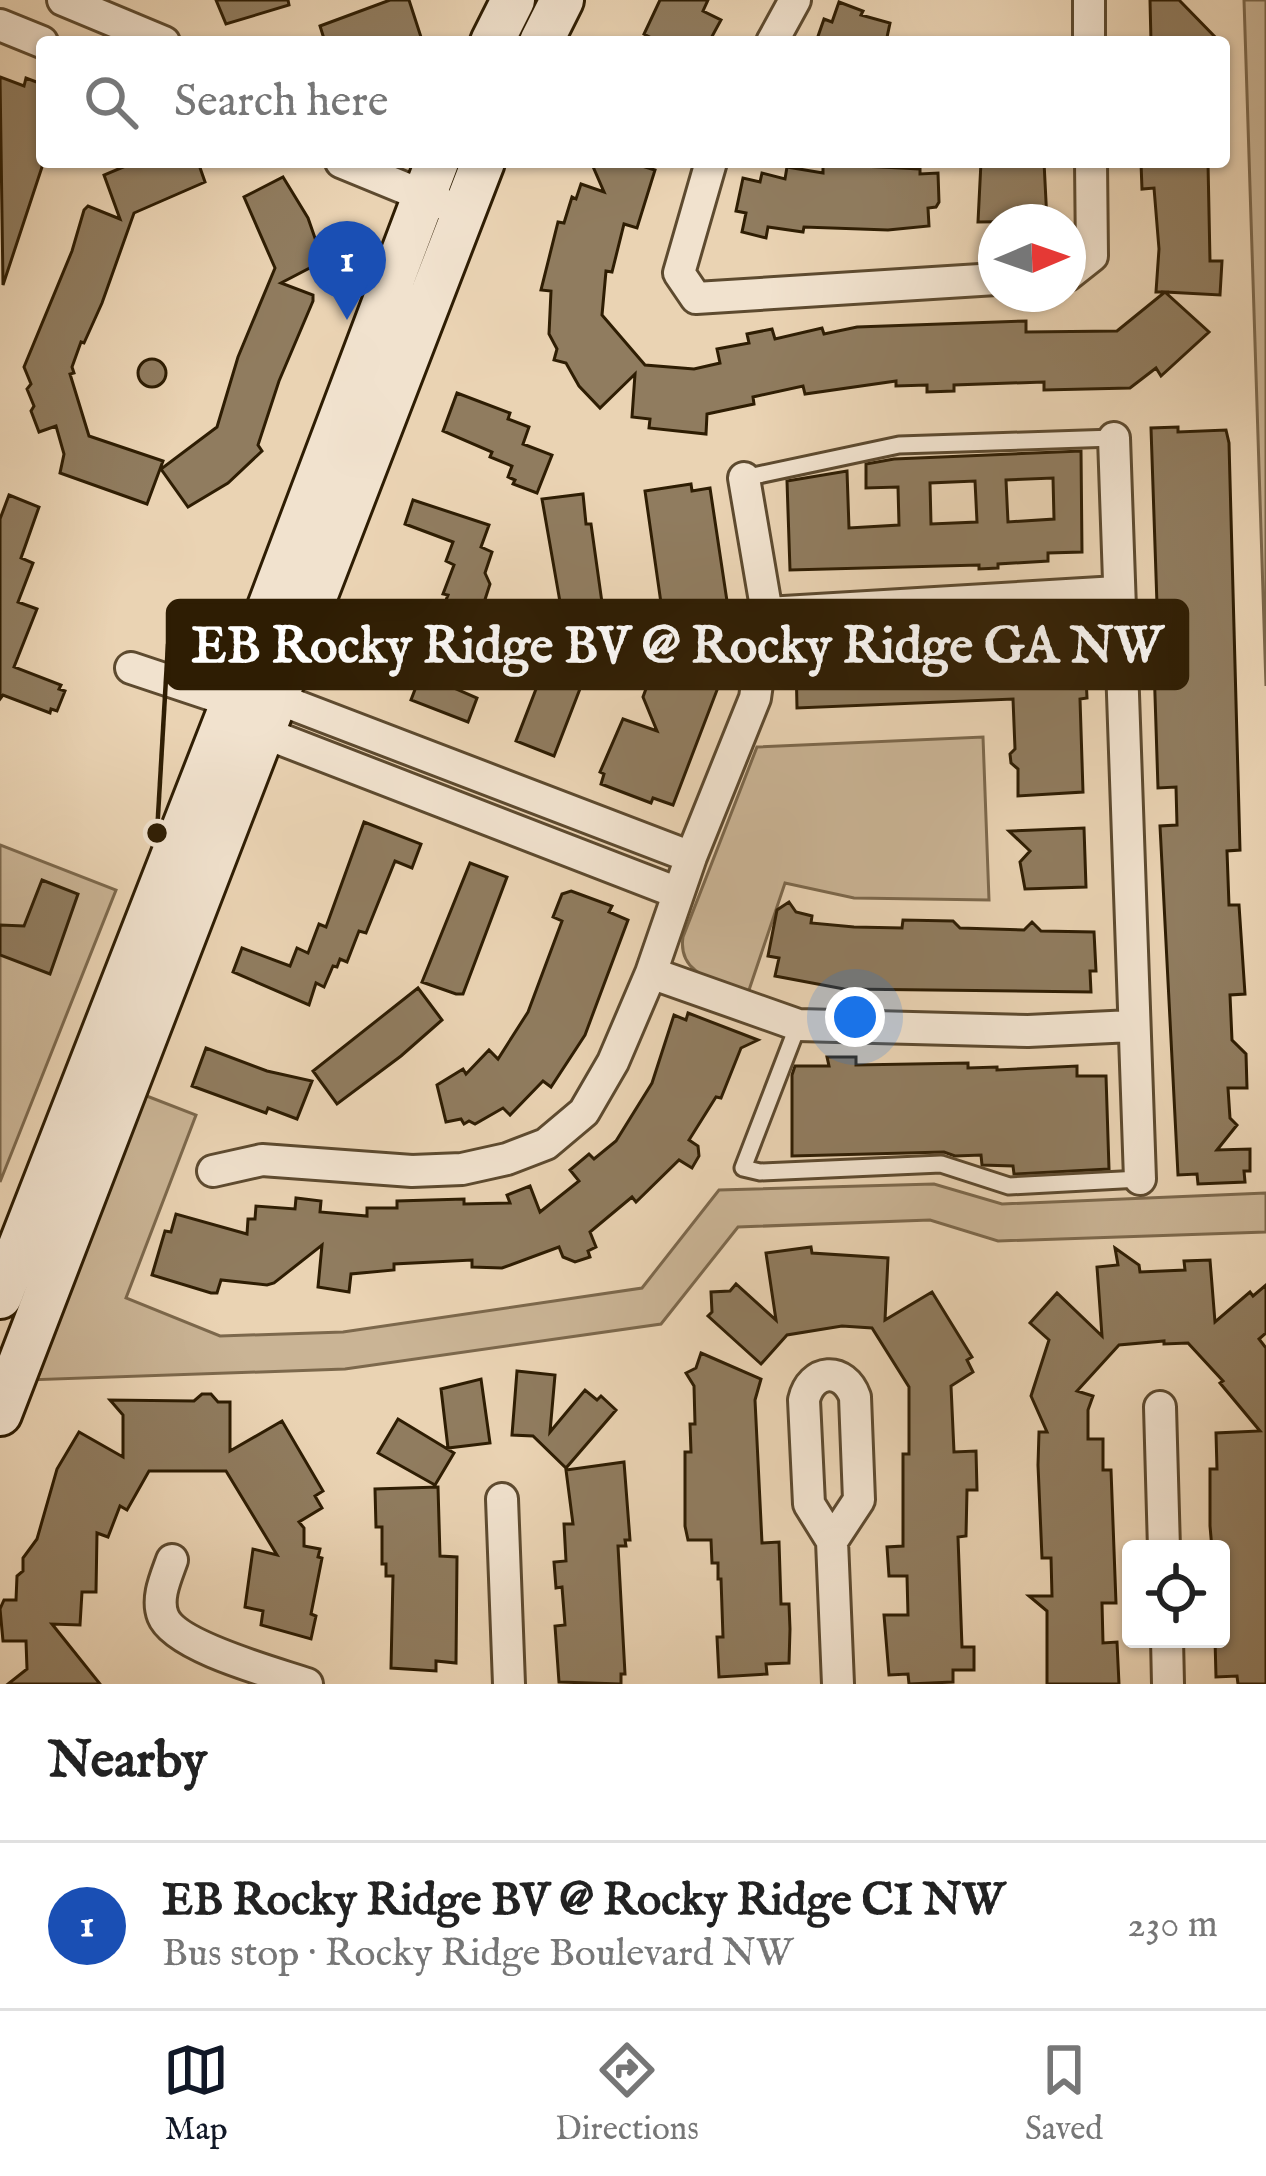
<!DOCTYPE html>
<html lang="en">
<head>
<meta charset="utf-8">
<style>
	body { margin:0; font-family:"IM FELL English",serif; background:#f2f2f2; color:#222 }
	.controls { position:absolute; right:36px; bottom:36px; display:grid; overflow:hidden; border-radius:12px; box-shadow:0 3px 9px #0004 }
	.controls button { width:108px; height:108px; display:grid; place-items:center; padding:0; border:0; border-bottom:3px solid #e0e0e0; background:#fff; color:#222; font:60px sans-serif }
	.compass { position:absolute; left:978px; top:204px; width:108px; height:108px; border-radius:50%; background:#fff; box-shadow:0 3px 9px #0004; rotate:88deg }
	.you { position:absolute; left:855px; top:1017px; width:42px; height:42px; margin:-30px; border:9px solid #fff; border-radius:50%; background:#1a73e8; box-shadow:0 0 0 18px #1a73e833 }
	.badge { display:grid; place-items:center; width:78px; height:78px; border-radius:50%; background:#111827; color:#fff; font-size:39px; font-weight:700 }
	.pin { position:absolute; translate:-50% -99px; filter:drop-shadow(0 3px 6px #0008) }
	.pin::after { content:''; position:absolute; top:63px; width:42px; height:36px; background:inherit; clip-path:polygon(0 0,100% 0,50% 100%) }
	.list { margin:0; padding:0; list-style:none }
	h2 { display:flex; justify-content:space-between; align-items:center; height:156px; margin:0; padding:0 48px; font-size:51px }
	h2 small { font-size:39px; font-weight:400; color:#767676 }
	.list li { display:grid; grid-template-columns:78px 1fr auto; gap:36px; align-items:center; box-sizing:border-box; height:168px; padding:0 48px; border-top:3px solid #e0e0e0 }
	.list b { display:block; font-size:45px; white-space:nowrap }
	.list p { margin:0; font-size:39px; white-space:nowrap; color:#767676 }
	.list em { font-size:39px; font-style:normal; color:#767676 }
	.icon { flex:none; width:66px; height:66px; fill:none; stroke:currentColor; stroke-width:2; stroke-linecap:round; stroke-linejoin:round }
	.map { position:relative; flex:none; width:1266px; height:1684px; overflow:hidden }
	.search { position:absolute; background:#fff; box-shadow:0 3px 9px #0004; left:36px; right:36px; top:36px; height:132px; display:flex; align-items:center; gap:30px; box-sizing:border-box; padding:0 42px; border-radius:12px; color:#767676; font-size:45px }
	.sheet { height:324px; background:#fff }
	nav { display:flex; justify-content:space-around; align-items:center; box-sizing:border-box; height:168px; border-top:3px solid #e0e0e0; background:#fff; font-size:33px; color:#767676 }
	nav a { display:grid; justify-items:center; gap:6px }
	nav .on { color:#111827 }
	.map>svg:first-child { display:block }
</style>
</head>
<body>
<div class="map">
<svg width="1266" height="1684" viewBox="0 0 1266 1684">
	<rect width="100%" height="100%" fill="#ead3b3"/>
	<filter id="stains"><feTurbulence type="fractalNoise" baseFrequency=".00167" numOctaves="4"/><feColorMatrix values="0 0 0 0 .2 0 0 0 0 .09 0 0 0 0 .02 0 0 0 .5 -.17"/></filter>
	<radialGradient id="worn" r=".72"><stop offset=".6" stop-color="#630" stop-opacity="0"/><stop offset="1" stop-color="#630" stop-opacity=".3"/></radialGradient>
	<path fill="#cab495" stroke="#7c684c" stroke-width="3" d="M1244 0H1266V686Z
		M983 737 989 900 854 898 785 883 748 993C719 981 677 976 683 937L757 747Z
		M0 845 116 890 0 1182Z
		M139 1093 196 1115 126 1298 220 1336 343 1332 642 1288 719 1190 934 1184 1002 1204 1266 1193V1232L998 1241 930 1220 738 1227 661 1324 345 1369 27 1380Z"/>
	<path fill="#907c5f" stroke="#2e1d03" stroke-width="3" fill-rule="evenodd" d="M216 0H288L289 5 226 24Z
		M390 0H409L421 37 416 42H325L320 26Z
		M660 0H708L703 11 721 20 709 42H659L644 34Z
		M1150 0H1179L1220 42H1151Z
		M839 2 863 11 861 15 890 23 886 42H816L824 19 832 22Z
		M0 77 24 86 26 78 42 84V167L3 285Z
		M135 162H198L205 182 134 213 102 303 84 343 81 342 72 367 74 373 70 374 89 436 163 461 147 504 60 473 64 454 56 426 39 432 31 411 34 406 27 389 31 384 24 367 72 251 84 210 88 206 120 219 104 175Z
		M591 162H629L655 170 637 228 624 224 612 272 606 271 602 315 645 365 694 369 720 363 717 349 749 343 747 334 772 329 775 339 822 328 824 334 857 327 1026 321V332L1117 331 1165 292H1156L1159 249 1154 188 1142 189 1141 163H1208L1210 261H1222L1220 295 1165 292 1209 332 1161 376 1156 368 1130 388 1044 390V382L954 385V391L927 392V385L896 386V381L805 394 803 386 753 397 754 404 707 414 706 434 649 428 650 419 632 417 635 374 600 408 579 386 566 363 554 360 557 349 549 334 551 291 541 290 558 222 564 223 572 197 576 199 581 184 604 192Z
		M981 162H1044L1047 221 978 222Z
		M823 164 920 169V174L938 173 939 202 936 207 928 208 929 226 888 230 804 227 803 232 768 227 766 238 742 232 746 213 736 211 743 178 760 182 762 173 785 179 787 167 823 173Z
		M283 177 308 218 323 261 281 283 313 295V301L279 381 258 445 262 451 228 483 188 507 161 469 217 427 238 357 275 268 244 197Z
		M138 373a14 14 0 1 1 28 0a14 14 0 1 1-28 0Z
		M457 393 510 413 508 419 529 427 523 444 552 455 537 493 513 484 515 480 508 477 512 466 490 457 492 452 443 431Z
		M1178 427V432L1226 430 1229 443 1240 850 1227 851 1229 905H1239L1245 994 1230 995 1232 1040 1246 1054 1247 1088H1228L1230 1118 1237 1125 1217 1150 1250 1149V1171H1244L1245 1182 1198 1184 1197 1174 1178 1175 1160 826 1177 825 1176 787 1158 788 1153 634H1158L1151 428Z
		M1081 451 1082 552 1048 553V561L998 564V568L979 569V565L790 570 787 481 847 471 849 528 899 525 898 487 866 488V464L894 459ZM1053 478 1054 519 1008 522 1006 480ZM975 481 977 522 931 524 930 483Z
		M691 484 692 491 710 488 730 621 710 624 711 631 666 638 645 491Z
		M583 494 586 524H591L605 624 554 756 516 741 563 619 542 499Z
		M9 495 39 507 21 558 33 563 18 602 37 609 14 667 61 685 59 689 65 691 57 711 51 709 50 713 3 695 0 699V519Z
		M413 500 489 525 481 547 492 552 485 573 490 584 456 689 477 698 468 722 411 700 419 679 415 677 448 595 443 594 454 565 446 561 453 542 405 524Z
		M1077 633 1078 655H1085L1087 698 1080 699 1083 792 1018 796V769L1011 763 1010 754 1015 749 1013 699 797 708 796 661H802V645Z
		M661 648 707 665 705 671 722 677 673 805 653 798 651 803 601 784 604 774 600 772 623 719 657 731 643 697Z
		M364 822 421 844 412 868 395 861 366 933 359 931 347 962 340 959 337 967 333 966 324 987 316 983 309 1005 233 972 242 948 290 966 297 948 308 953 319 924 326 927Z
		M1084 828 1086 887 1025 889 1020 862 1030 851 1009 831Z
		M470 863 507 877 463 994H456L422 982Z
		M42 880 78 894 50 974 0 955V925L24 926Z
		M571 891 612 906 609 912 628 920 585 1035 551 1087 543 1081 510 1115 503 1108 475 1124 469 1121 464 1124 461 1119 446 1122 437 1085 463 1069 466 1074 489 1050 498 1059 528 1012 562 921 553 917 562 894Z
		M789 902 796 912 812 916 811 923 854 927 902 928 903 920 953 921 960 928 1024 930 1032 922 1041 931 1094 932 1096 971H1090L1091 992 844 989 775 976 779 958 768 956 777 910Z
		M418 988 442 1020 401 1056 337 1104 313 1071Z
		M688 1013 758 1040 741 1048 721 1098 716 1097 689 1140 698 1146 699 1156 692 1168 679 1160 636 1202 632 1197 590 1232 596 1247 588 1251 590 1257 575 1262 563 1257 559 1247 502 1268 472 1267V1260L394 1264V1270L351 1274 349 1292 318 1287 322 1245 274 1283 267 1285 221 1280 217 1293H211L152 1275 165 1231 171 1232 176 1214 247 1234 248 1219H255L256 1206 295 1209 296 1198 321 1201 320 1212 367 1216V1208H397V1201L464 1199V1204L510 1203 507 1195 530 1186 540 1212 579 1181 570 1170 589 1154 594 1159 616 1141 652 1083 674 1015 686 1020Z
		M206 1048 267 1071 312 1081 297 1119 268 1108 266 1113 192 1086Z
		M827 1057H856V1065L968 1063V1068L997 1067V1070L1077 1066V1076H1106L1109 1169 1014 1174 1013 1166 982 1165 981 1155 955 1156 944 1152 792 1156V1075L795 1066H829Z
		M811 1247 812 1253 888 1258 885 1320 932 1292 972 1357 967 1360 973 1372 951 1386 954 1452 976 1451 977 1490H967L966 1536 958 1537 962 1647H974V1670H953V1682L909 1684 908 1674 889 1675 884 1615H908L907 1576H889L887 1547 903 1546V1454H909V1387L872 1328 842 1326 787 1335 761 1364 708 1316 712 1312 711 1292 730 1291 736 1284 776 1320 766 1253Z
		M1115 1248 1139 1265 1140 1272 1185 1270 1184 1261 1210 1260 1215 1322 1250 1292 1253 1296 1266 1285V1333L1259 1339 1266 1348V1684H1238L1237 1676 1216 1677 1215 1639H1221V1549H1212L1210 1526V1469H1217L1216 1433 1260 1431 1220 1383 1223 1381 1188 1343 1164 1344V1341L1119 1345 1077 1391 1093 1396 1088 1410V1439H1103V1470H1111L1116 1603H1102L1103 1643 1117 1642 1119 1684H1047V1611L1029 1596H1052L1051 1558H1042L1038 1465 1039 1432H1047L1031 1396 1049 1340 1030 1323 1057 1293 1102 1336 1097 1267 1118 1265Z
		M701 1353 761 1379 755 1400 762 1543 779 1542 781 1604H789L790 1629 789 1663 766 1664 767 1674 719 1677 717 1637H723L721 1579H718V1563H712L711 1540H688L685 1526V1452H691L690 1424H695L694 1386 686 1373 696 1368Z
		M517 1371 555 1375 550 1432 585 1390 597 1400 601 1396 616 1410 566 1468 533 1436 512 1435Z
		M481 1379 490 1443 448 1448 441 1389Z
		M202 1394H211L218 1402H230V1451L282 1421 323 1491 315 1496 322 1508 299 1522 304 1528V1546L320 1549 318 1557 322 1558 311 1614 316 1616 311 1639 261 1625 263 1611 245 1607 253 1549 277 1555 226 1471H149L127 1510 120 1506 108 1537 97 1533 96 1592H82L80 1625 52 1624 100 1684H8L27 1669 26 1641H3L0 1609 4 1600H16L17 1576 23 1571V1558L37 1539 57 1469 79 1432 123 1457V1415L110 1400 194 1401Z
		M398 1419 454 1453 435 1485 378 1453Z
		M624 1462 630 1540H625L626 1546H618L625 1674H621V1684L559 1682 555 1626 565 1625 562 1587 556 1588 554 1562 566 1561 564 1524H573L566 1470Z
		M438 1487 440 1556 457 1557 456 1663 436 1661V1671L391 1668 393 1576H386V1564H382V1527H376L375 1489Z"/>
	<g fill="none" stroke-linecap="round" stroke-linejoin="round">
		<g stroke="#5d4a2f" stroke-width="21">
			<path id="lane" d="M744 478 899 445 1114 438
				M798 1025 743 1168 760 1172 941 1164 1009 1186 1140 1179"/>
		</g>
		<g stroke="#5d4a2f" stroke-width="36">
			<path id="street" d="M63 0 164 42
				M1089 0V42
				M0 25 42 42
				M772 42 795 0
				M341 162 441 203
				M711 162 679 273 696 298 996 279
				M1068 275 1092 256 1091 162
				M1114 438 1140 1179
				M744 478 767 613
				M131 668 233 702
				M260 692 691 857
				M249 727 678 893
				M651 973 798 1025 1028 1031 1132 1026
				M213 1171 262 1160 412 1171 462 1169 507 1159 546 1144 584 1112 613 1062 651 973 691 857 755 698 767 613 1117 592
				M1160 1407 1164 1549
				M502 1499 509 1684
				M832 1541 859 1500 855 1397C844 1366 811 1369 804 1400L809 1504 832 1541 838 1684
				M172 1560C166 1577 156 1598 163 1616 175 1647 275 1673 307 1684
				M1167 1639 1168 1684"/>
		</g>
		<g stroke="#2e1d03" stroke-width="48">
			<path id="secondary" d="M492 42 513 0
				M541 42 562 0
				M0 1297 249 660 437 162
				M0 1414 483 162"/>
		</g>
		<use href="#lane" stroke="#f1e2ce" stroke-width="15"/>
		<use href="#street" stroke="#f1e2ce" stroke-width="30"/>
		<use href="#secondary" stroke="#f1e2ce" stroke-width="42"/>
	</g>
	<path fill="none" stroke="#2e1d03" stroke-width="4.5" d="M157 833L168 644"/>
	<circle fill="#2e1d03" stroke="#f1e2ce" stroke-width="4.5" cx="157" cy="833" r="12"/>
	<rect fill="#2e1d03" stroke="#2e1d03" stroke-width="4.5" x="168" y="601" width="1019" height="87" rx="12"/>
	<g font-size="51" text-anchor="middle" font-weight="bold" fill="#fff">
		<text x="677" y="662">EB Rocky Ridge BV @ Rocky Ridge GA NW</text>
	</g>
	<rect width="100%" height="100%" filter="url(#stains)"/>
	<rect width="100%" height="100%" fill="url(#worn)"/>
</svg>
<div class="controls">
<button><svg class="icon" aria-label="locate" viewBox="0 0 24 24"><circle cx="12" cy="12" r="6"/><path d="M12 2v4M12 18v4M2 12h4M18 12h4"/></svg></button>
</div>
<svg class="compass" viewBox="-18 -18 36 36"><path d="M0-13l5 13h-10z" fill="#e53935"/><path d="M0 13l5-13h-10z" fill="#767676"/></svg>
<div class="you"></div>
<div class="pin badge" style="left:347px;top:320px;background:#1a4fb4">1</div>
<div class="search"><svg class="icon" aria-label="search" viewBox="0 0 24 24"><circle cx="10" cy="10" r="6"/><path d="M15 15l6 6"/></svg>Search here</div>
</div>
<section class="sheet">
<h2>Nearby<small></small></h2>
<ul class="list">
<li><span class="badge" style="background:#1a4fb4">1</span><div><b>EB Rocky Ridge BV @ Rocky Ridge CI NW</b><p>Bus stop · Rocky Ridge Boulevard NW</p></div><em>230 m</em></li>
</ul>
</section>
<nav>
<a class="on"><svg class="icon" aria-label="map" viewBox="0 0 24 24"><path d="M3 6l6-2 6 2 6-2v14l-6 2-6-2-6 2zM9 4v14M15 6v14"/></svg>Map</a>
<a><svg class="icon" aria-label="directions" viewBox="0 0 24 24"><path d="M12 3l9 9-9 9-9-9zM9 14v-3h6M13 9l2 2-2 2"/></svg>Directions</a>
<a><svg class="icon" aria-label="saved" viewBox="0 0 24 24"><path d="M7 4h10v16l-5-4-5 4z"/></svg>Saved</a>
</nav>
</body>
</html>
